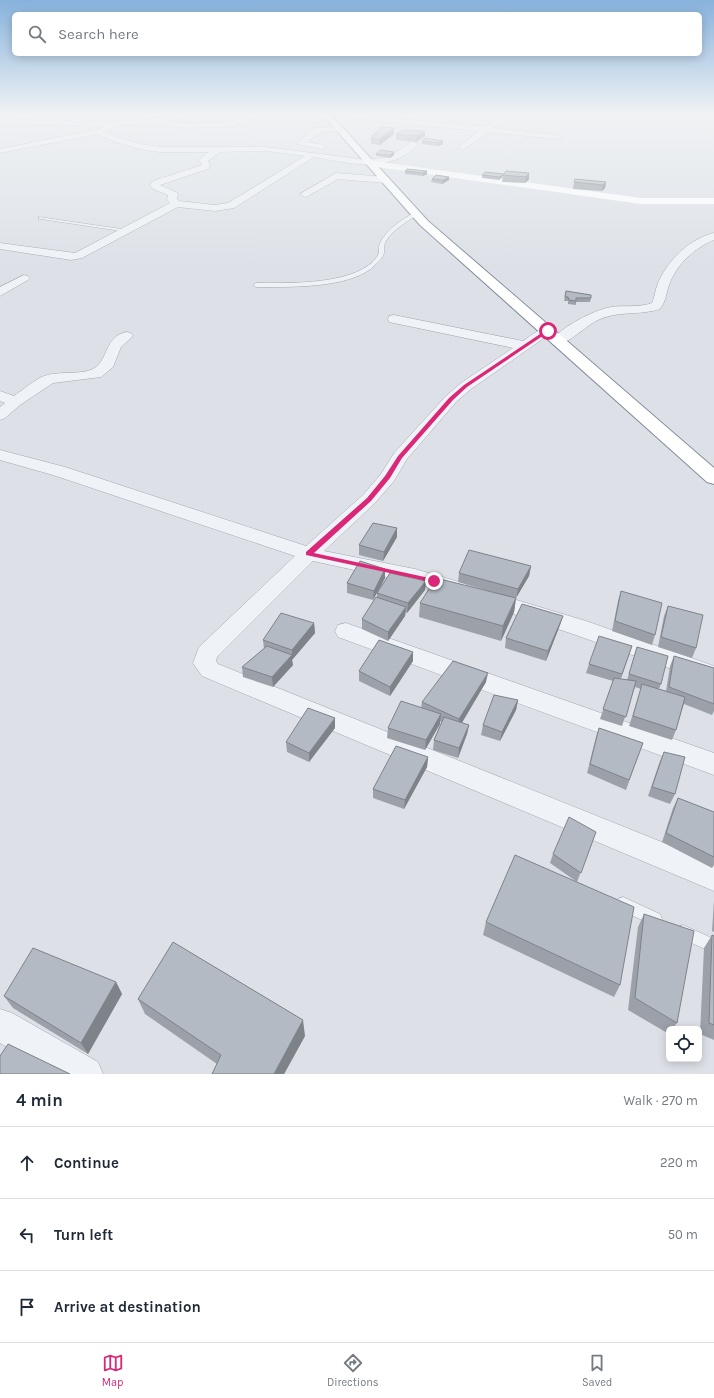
<!DOCTYPE html>
<html lang="en">
<head>
<meta charset="utf-8">
<style>
	body { margin:0; font-family:Karla,sans-serif; background:#f2f2f3; color:#1f2937 }
	.controls { position:absolute; right:12px; bottom:12px; display:grid; overflow:hidden; border-radius:6px; box-shadow:0 2px 10px #0003 }
	.controls button { width:36px; height:36px; display:grid; place-items:center; padding:0; border:0; border-bottom:1px solid #e0e1e3; background:#fff; color:#1f2937; font:20px sans-serif }
	.stop { position:absolute; width:12px; height:12px; margin:-9px; border:3px solid #db2777; border-radius:50%; background:#fff }
	.stop.end { background:#db2777; border-color:#fff; box-shadow:0 1px 4px #0008 }
	.list { margin:0; padding:0; list-style:none }
	h2 { display:flex; justify-content:space-between; align-items:center; height:52px; margin:0; padding:0 16px; font-size:17px }
	h2 small { font-size:13px; font-weight:400; color:#747a83 }
	.list li { display:grid; grid-template-columns:26px 1fr auto; gap:12px; align-items:center; box-sizing:border-box; height:72px; padding:0 16px; border-top:1px solid #e0e1e3 }
	.list b { display:block; font-size:15px; white-space:nowrap }
	.list em { font-size:13px; font-style:normal; color:#747a83 }
	.icon { flex:none; width:22px; height:22px; fill:none; stroke:currentColor; stroke-width:2; stroke-linecap:round; stroke-linejoin:round }
	.map { position:relative; flex:none; width:714px; height:1074px; overflow:hidden }
	.search { position:absolute; background:#fff; box-shadow:0 2px 10px #0003; left:12px; right:12px; top:12px; height:44px; display:flex; align-items:center; gap:10px; box-sizing:border-box; padding:0 14px; border-radius:6px; color:#747a83; font-size:15px }
	.sheet { height:268px; background:#fff }
	nav { display:flex; justify-content:space-around; align-items:center; box-sizing:border-box; height:56px; border-top:1px solid #e0e1e3; background:#fff; font-size:11px; color:#747a83 }
	nav a { display:grid; justify-items:center; gap:2px }
	nav .on { color:#db2777 }
	.map>svg:first-child { display:block }
</style>
</head>
<body>
<div class="map">
<svg width="714" height="1074" viewBox="0 0 714 1074">
	<rect width="100%" height="100%" fill="#dde1e7"/>
	<g fill="none" stroke-linecap="round" stroke-linejoin="round">
		<g stroke="#a2a8b1" stroke-width="1">
			<path id="lane" d="M414 213 418 214C407 222 393 229 386 241 383 246 385 249 384 253 383 258 378 262 375 265 352 289 287 287 256 287L253 285 256 283C287 283 360 286 378 255 380 251 378 247 380 243 386 230 402 219 414 213Z
				M39 217 128 230 130 231 128 232 41 219H39Z
				M623 897 660 914 662 919 660 924 655 926 618 909 616 904 618 899Z
				M683 925 714 939V953L678 937 676 932 678 927Z"/>
		</g>
		<g stroke="#a2a8b1" stroke-width="1">
			<path id="street" d="M176 115H190L163 122 113 126 105 132 122 139 140 144 160 147H266L367 160 389 157 411 142H414L418 144C390 175 350 163 314 157L234 208 215 211 178 207 82 258 71 260 0 249V243L75 253 170 203 167 200 168 195 153 189 150 185 153 181 202 165 199 160 209 152H160L139 149 116 142 98 134 0 153V149L100 129 103 126 0 123V119C59 121 118 127 176 115ZM266 151 305 156 228 203 215 205 179 201 177 199 178 194 176 192 160 185 208 169 210 165 208 161 220 152Z
				M308 115H328L332 117C326 121 314 119 308 115Z
				M336 115H360L485 127 501 115H508L493 128 557 135 561 137 557 139 488 132 463 150 459 148 460 146 479 131 340 117Z
				M165 121 187 124 235 122 239 124 235 126 187 128 165 125Z
				M340 127 344 129 343 131 320 132 307 142 324 145V149L301 145 297 143 315 128Z
				M336 173 386 177 390 180 386 183 338 179 308 196 305 197 300 194Z
				M714 233V240C694 248 676 265 669 285 666 294 666 301 660 309 639 316 616 310 596 321 584 327 566 347 553 344L551 341C561 327 594 310 611 307 624 305 638 308 652 303 655 297 655 290 658 283 668 260 689 239 714 233Z
				M24 275 28 276 30 278 28 280 0 296V287Z
				M394 315 523 341C531 336 541 326 552 328L554 331 471 389 456 402 407 459 394 481 375 503 324 551 415 569 466 584 469 589 466 594 459 596 414 583 313 561 217 657 216 661 218 664 714 863V891L202 676 193 663 199 647 295 556 53 475 0 460V450L65 467 306 546 363 495 381 474 394 453 446 396 461 383 513 348 389 322 388 319 389 316Z
				M126 332 131 333 133 336 121 347 113 367 101 377 53 383 20 405 5 418 0 420V407L5 403 0 401V391L14 396C23 390 34 380 44 376 57 371 82 375 93 369 109 360 104 337 126 332Z
				M490 592 586 621 714 666V684L570 633 483 604 480 599 483 594Z
				M346 623 714 753V775L338 637 335 631 338 625Z
				M0 1009 12 1013 98 1062 103 1074H53L0 1043Z"/>
		</g>
		<g stroke="#848e9f" stroke-width="2">
			<path id="highway" d="M323 115H331L428 221 714 468V484L707 482 420 225Z"/>
		</g>
		<use href="#lane" fill="#eff2f6" fill-rule="evenodd"/>
		<use href="#street" fill="#eff2f6" fill-rule="evenodd"/>
		<path fill="#fff" fill-rule="evenodd" d="M373 161 641 198H714V204H641L370 166 368 164Z"/>
		<use href="#highway" fill="#fff" fill-rule="evenodd"/>
	</g>
	<path fill="#9ba0a9" d="M394 128V134L380 145 371 144 372 136Z
		M425 131V136L416 142 396 140V134Z
		M422 141 443 144 438 146 422 144Z
		M394 152V155L390 158 376 156V154Z
		M405 171H427V174L423 176 405 174Z
		M529 173V179L525 183 502 182 503 175Z
		M503 174 502 177 499 180 482 178V175Z
		M449 177V180L442 184 431 182 432 179Z
		M574 182H606L605 188 602 191 573 189Z
		M566 291 591 298 590 302H576V305L568 304V301H564Z
		M397 537 383 561 359 555V545Z
		M531 566 529 576 516 598 514 612 501 641 419 617 420 603 492 592 458 582 459 573Z
		M385 569V578L378 592 425 590 407 613 406 612 405 616 388 641 362 629V619L377 597V593L373 600 347 593V583Z
		M621 591 655 635 652 645 612 631 618 601Z
		M668 606 696 648 692 658 658 647 664 616Z
		M563 616 560 625 546 661 505 648 506 638Z
		M314 623 315 633 292 660 293 665 273 687 243 677 242 667 264 649 263 640Z
		M632 646 621 679 627 680 637 647 661 684 659 689 666 691 670 666 674 656 714 668V711L712 715 684 704 676 730 672 740 629 726 641 689 635 687 622 726 600 719 613 681 586 673 589 664Z
		M413 661 390 696 359 681V671Z
		M486 682 462 723 469 725 467 734 458 758 433 750 434 740 442 722 440 721V724L425 750 387 738 388 728 421 708 422 702Z
		M518 700 516 710 500 741 481 735 483 725Z
		M335 728 309 762 287 752 286 742Z
		M599 728 643 743 626 790 587 773 596 737Z
		M664 752 675 794 670 804 648 796 660 761Z
		M428 757 427 767 404 809 373 798V789Z
		M678 798 714 812V865L712 868 662 842 673 808Z
		M596 832 577 882 550 863 553 854Z
		M714 900V932L712 931Z
		M644 914 677 1023 672 1029H669V1034L628 1010 638 927Z
		M486 922 620 985 614 997 483 935Z
		M712 935 714 936V1040L700 1034 704 948Z
		M116 982 122 994 88 1054 13 1008 4 996Z
		M138 999 305 1036 284 1074H212L217 1064 145 1014Z"/>
	<path fill="#7e8289" d="M394 128V134L380 145V139Z
		M425 131V136L416 142 417 136Z
		M443 141V144L438 146 439 143Z
		M394 152V155L390 158V155Z
		M427 171V174L423 176V173Z
		M529 173V179L525 183 526 177Z
		M503 174 502 177 499 180 500 177Z
		M449 177V180L442 184 443 180Z
		M606 182 605 188 602 191 603 185Z
		M397 528V537L383 561 384 552Z
		M531 566 529 576 516 598 514 612 501 641 503 626 516 599 518 589Z
		M385 569V578L373 600 374 591Z
		M426 581 425 590 407 613 408 603Z
		M406 607 405 616 388 641V632Z
		M563 616 560 625 546 661 548 651Z
		M314 623 315 633 292 660 293 665 273 687 272 677 292 655V650Z
		M413 652V661L390 696V687Z
		M488 673 486 682 458 729 459 719Z
		M518 700 516 710 500 741 502 732Z
		M441 714 440 724 425 750 426 740Z
		M335 718V728L309 762V753Z
		M469 725 467 734 458 758 459 748Z
		M428 757 427 767 404 809 405 800Z
		M116 982 122 994 88 1054 81 1043Z
		M303 1020 305 1036 284 1074H274Z"/>
	<path fill="#b4bac4" stroke="#7e8289" d="M382 127 394 128 380 139H371L374 137 372 136Z
		M403 130 425 131 417 136 396 134Z
		M425 138 443 141 439 143 422 141Z
		M381 150 394 152 390 155 376 154Z
		M407 169 427 171 423 173 405 171Z
		M506 171 529 173 526 177 503 175Z
		M485 172 503 174 500 177 482 175Z
		M436 175 449 177 443 180 432 179Z
		M575 179 606 182 603 185 574 182Z
		M566 291 591 295V298H576V301L569 300 568 297H565Z
		M373 523 397 528 384 552 359 545Z
		M469 550 531 566 518 589 459 573Z
		M360 561 385 569 374 591 347 583Z
		M390 573 426 581 408 603 377 593Z
		M436 578 516 598 503 626 420 603Z
		M621 591 662 603 655 635 615 621Z
		M376 597 406 607 388 632 362 619Z
		M522 604 563 616 548 651 506 638Z
		M668 606 703 615 696 648 661 637Z
		M281 613 314 623 292 650 263 640Z
		M599 636 632 646 622 674 589 664Z
		M379 640 413 652 390 687 359 671Z
		M267 646 292 655 272 677 242 667Z
		M637 647 668 656 661 684 629 674Z
		M674 656 714 668V704L669 687Z
		M453 661 488 673 459 719 422 702Z
		M614 678 636 681 626 717 603 709Z
		M642 684 685 697 676 730 633 716Z
		M494 695 518 700 502 732 483 725Z
		M401 701 441 714 426 740 388 728Z
		M308 708 335 718 309 753 286 742Z
		M444 717 469 725 459 748 434 740Z
		M599 728 643 743 629 780 590 764Z
		M396 746 428 757 405 800 373 789Z
		M664 752 685 757 675 794 652 787Z
		M678 798 714 812V857L666 833Z
		M569 817 596 832 581 873 553 854Z
		M515 855 634 907 620 985 486 922Z
		M644 914 694 931 677 1023 635 998Z
		M712 935 714 936V1025L709 1023Z
		M173 942 303 1020 274 1074H212L221 1055 138 999Z
		M33 948 116 982 81 1043 4 996Z
		M8 1044 70 1074H0V1056Z"/>
	<linearGradient id="sky" x2="0" y2="1"><stop stop-color="#87b2dc"/><stop offset="0.43" stop-color="#f0f2f4"/><stop offset="1" stop-color="#f0f2f4" stop-opacity="0"/></linearGradient>
	<rect width="714" height="265" fill="url(#sky)"/>
	<path fill="#db2777" d="M546 330 550 331 467 387 453 400 402 458 390 478 371 501 314 553 434 579 436 580V583L306 555V552L367 498 385 476 398 456 449 398 464 385Z"/>
</svg>
<div class="controls">
<button><svg class="icon" aria-label="locate" viewBox="0 0 24 24"><circle cx="12" cy="12" r="6"/><path d="M12 2v4M12 18v4M2 12h4M18 12h4"/></svg></button>
</div>
<div class="stop" style="left:548px;top:331px"></div>
<div class="stop end" style="left:434px;top:581px"></div>
<div class="search"><svg class="icon" aria-label="search" viewBox="0 0 24 24"><circle cx="10" cy="10" r="6"/><path d="M15 15l6 6"/></svg>Search here</div>
</div>
<section class="sheet">
<h2>4 min<small>Walk · 270 m</small></h2>
<ul class="list">
<li><svg class="icon" aria-label="ahead" viewBox="0 0 24 24"><path d="M12 20V5M6 11l6-6 6 6"/></svg><div><b>Continue</b></div><em>220 m</em></li>
<li><svg class="icon" aria-label="left" viewBox="0 0 24 24"><path d="M17 20v-9H6M10 6l-5 5 5 5"/></svg><div><b>Turn left</b></div><em>50 m</em></li>
<li><svg class="icon" aria-label="arrive" viewBox="0 0 24 24"><path d="M6 21V4h12l-3 4 3 4H6"/></svg><div><b>Arrive at destination</b></div></li>
</ul>
</section>
<nav>
<a class="on"><svg class="icon" aria-label="map" viewBox="0 0 24 24"><path d="M3 6l6-2 6 2 6-2v14l-6 2-6-2-6 2zM9 4v14M15 6v14"/></svg>Map</a>
<a><svg class="icon" aria-label="directions" viewBox="0 0 24 24"><path d="M12 3l9 9-9 9-9-9zM9 14v-3h6M13 9l2 2-2 2"/></svg>Directions</a>
<a><svg class="icon" aria-label="saved" viewBox="0 0 24 24"><path d="M7 4h10v16l-5-4-5 4z"/></svg>Saved</a>
</nav>
</body>
</html>
